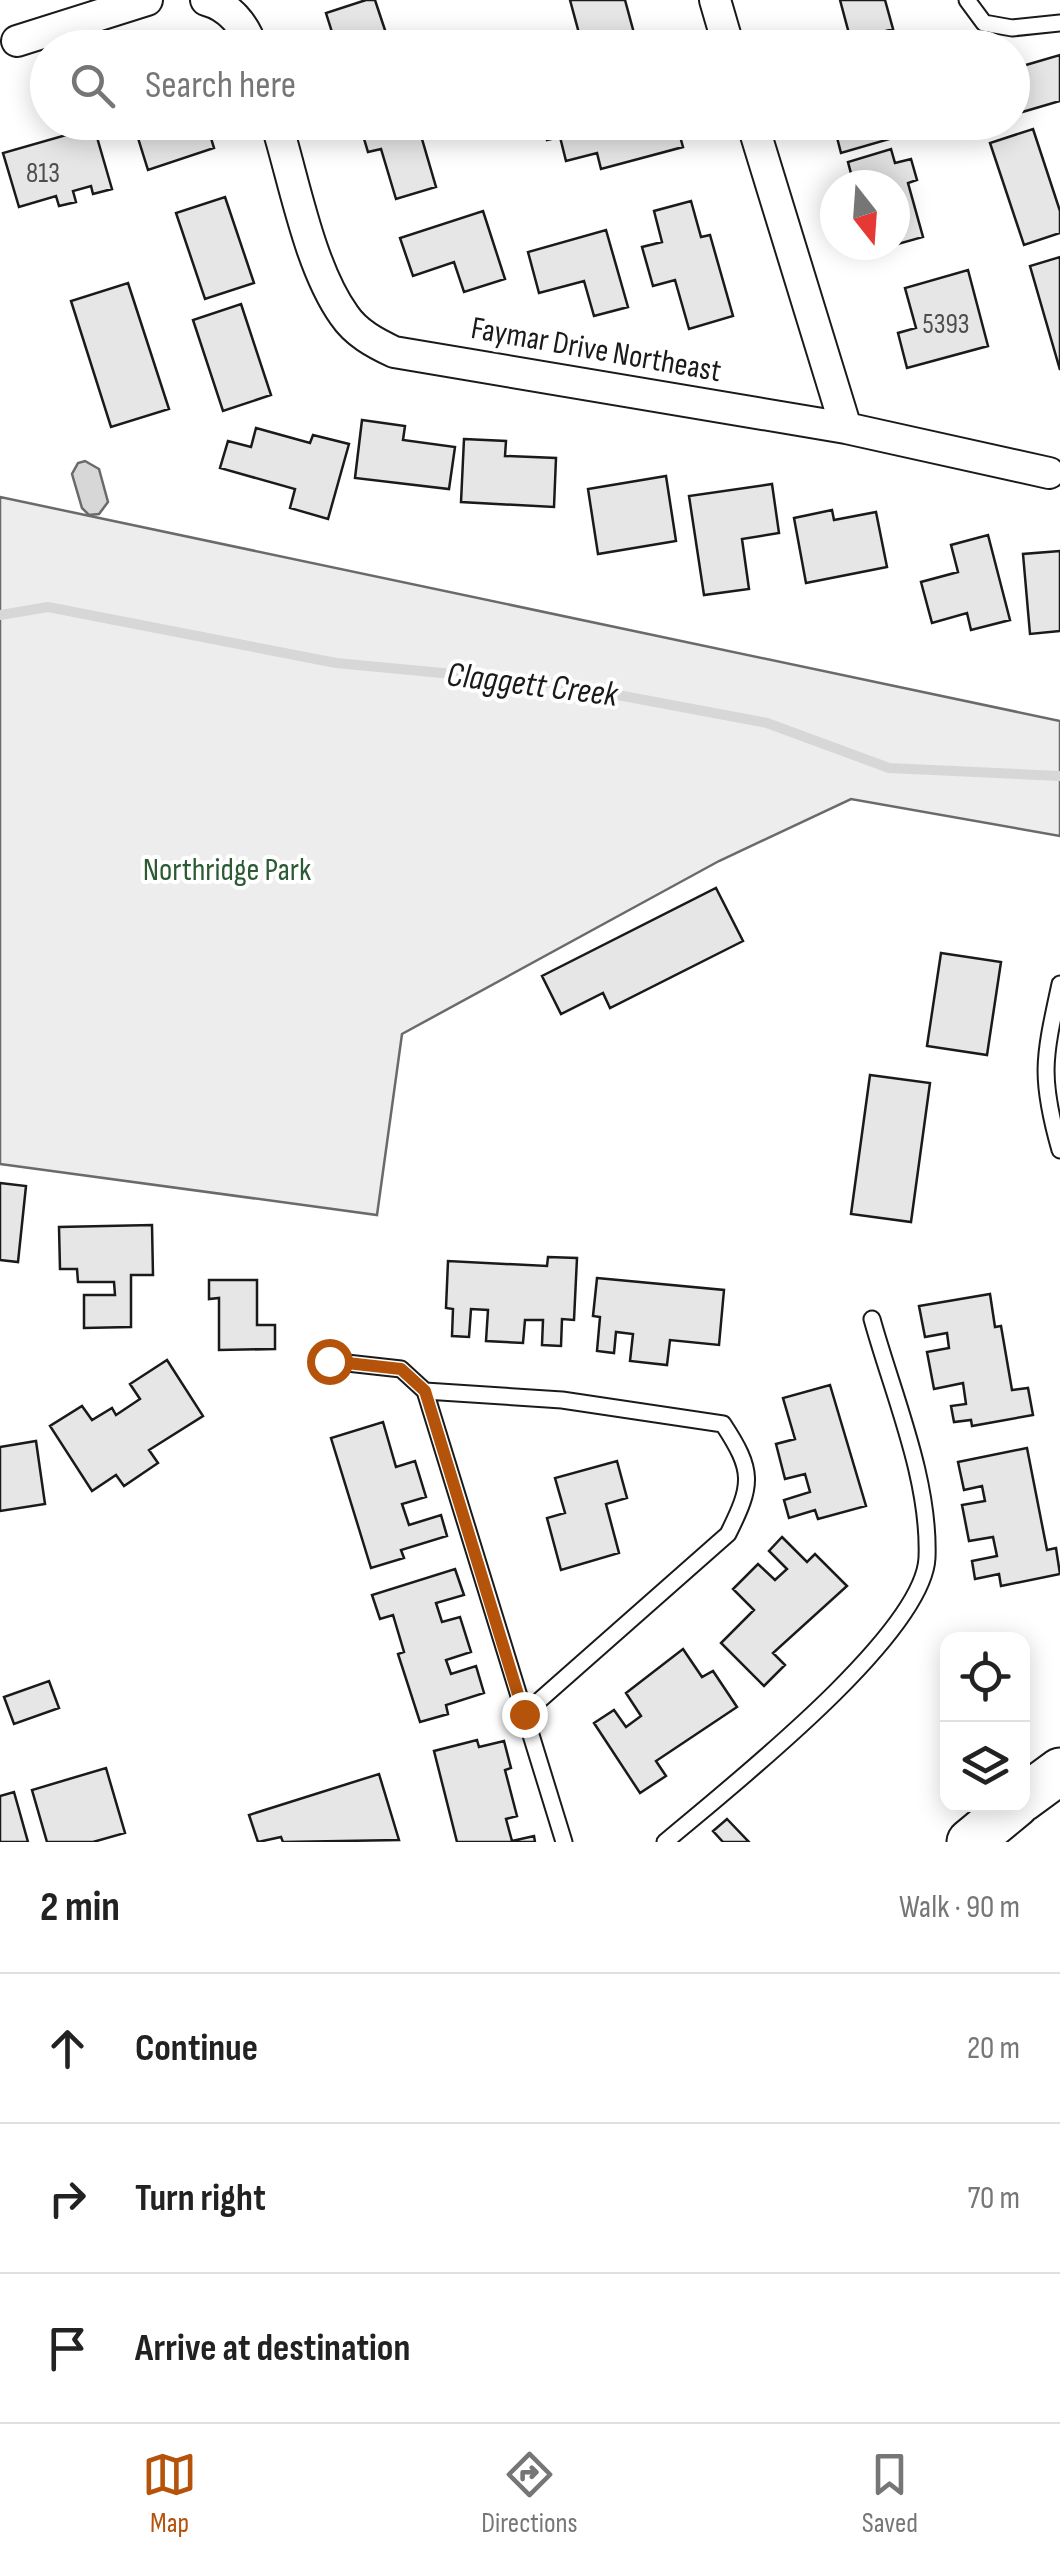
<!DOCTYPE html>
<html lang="en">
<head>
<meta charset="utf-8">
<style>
	body { margin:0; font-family:"Sofia Sans Condensed",sans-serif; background:#f6f6f6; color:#222 }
	.controls { position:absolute; right:30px; bottom:30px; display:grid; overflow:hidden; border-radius:20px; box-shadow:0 5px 25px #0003 }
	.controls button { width:90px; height:90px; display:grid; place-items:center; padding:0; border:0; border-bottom:2px solid #e0e0e0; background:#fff; color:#222; font:50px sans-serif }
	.compass { position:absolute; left:820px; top:170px; width:90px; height:90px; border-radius:50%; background:#fff; box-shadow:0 5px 25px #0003; rotate:163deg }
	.stop { position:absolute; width:30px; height:30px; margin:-22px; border:8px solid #b45309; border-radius:50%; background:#fff }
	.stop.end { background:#b45309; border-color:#fff; box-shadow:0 2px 10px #0008 }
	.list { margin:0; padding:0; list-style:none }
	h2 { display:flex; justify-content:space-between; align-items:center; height:130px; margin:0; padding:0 40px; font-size:42px }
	h2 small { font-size:32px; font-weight:400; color:#767676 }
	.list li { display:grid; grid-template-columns:65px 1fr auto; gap:30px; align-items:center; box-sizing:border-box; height:150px; padding:0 40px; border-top:2px solid #e0e0e0 }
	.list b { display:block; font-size:38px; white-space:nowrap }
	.list em { font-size:32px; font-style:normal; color:#767676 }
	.icon { flex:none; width:55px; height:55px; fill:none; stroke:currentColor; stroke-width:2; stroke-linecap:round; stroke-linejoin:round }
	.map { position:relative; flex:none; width:1060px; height:1842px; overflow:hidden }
	.search { position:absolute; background:#fff; box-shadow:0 5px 25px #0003; left:30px; right:30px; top:30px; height:110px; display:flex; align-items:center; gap:25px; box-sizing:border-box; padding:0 35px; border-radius:55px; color:#767676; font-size:38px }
	.sheet { height:580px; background:#fff }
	nav { display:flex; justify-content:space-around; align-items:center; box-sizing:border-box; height:140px; border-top:2px solid #e0e0e0; background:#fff; font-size:28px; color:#767676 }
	nav a { display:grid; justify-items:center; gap:5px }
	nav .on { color:#b45309 }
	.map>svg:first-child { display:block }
</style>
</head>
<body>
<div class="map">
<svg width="1060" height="1842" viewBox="0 0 1060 1842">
	<rect width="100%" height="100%" fill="#fff"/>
	<path fill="#ededed" stroke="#6a6a6a" stroke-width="2.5" d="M0 497 1060 721V836L851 799 719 861 402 1034 377 1215 0 1164Z"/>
	<path fill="#d7d7d7" stroke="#6a6a6a" stroke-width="2.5" d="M85 461 99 469 108 502 99 514 89 515 82 508 72 474 78 463Z"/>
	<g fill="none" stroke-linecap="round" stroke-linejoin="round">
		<path stroke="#d7d7d7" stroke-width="10" d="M0 615 48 607 336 663 559 684 767 723 889 768 1060 776"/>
	</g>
	<path fill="#e6e6e6" stroke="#1a1a1a" stroke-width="2.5" d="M366 0H375L391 48H337L326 13Z
		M570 0H625L638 48H583Z
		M840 0H885L893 29 851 41Z
		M1060 55V101L1012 115V69Z
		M133 122H206L214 148 148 170Z
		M359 122H417L436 187 396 199 381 149 368 152Z
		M676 122 683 147 601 169 597 153 566 161 560 137 547 140 542 123Z
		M833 122H889L893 138 841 153Z
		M94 127 112 189 93 194 91 186 73 191 76 202 59 206 56 196 19 207 3 153Z
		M1033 129 1060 211V233L1024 245 990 143Z
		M891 149 895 163 911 159 917 180 908 183 923 237 873 251 871 245H895V185H854L848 162Z
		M225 197 254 283 205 299 176 213Z
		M691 201 701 237 710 235 733 316 689 329 675 280 653 286 642 247 662 242 654 211Z
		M483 211 505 279 464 292 454 262 413 276 400 238Z
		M606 230 628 307 594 316 584 281 539 293 528 252Z
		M1060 257V370L1030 266Z
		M968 270 988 346 907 368 898 333 916 328 905 288Z
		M128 283 169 409 111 427 71 301Z
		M241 304 271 395 223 411 193 320Z
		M362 420 405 426 403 440 455 447 449 489 355 478Z
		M256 428 310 443 313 435 349 444 328 519 290 508 295 489 220 468 228 441 251 447Z
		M464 439 506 441 505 456 556 458 554 507 461 502Z
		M666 476 676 541 598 554 588 489Z
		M772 484 779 533 742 539 749 589 704 595 689 496Z
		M832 510 834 520 876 512 887 567 806 583 794 518Z
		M988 535 1010 620 971 630 967 613 932 623 921 582 958 572 951 545Z
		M1060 551V631L1030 634 1023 554Z
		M716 888 743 941 610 1008 603 993 561 1014 542 976Z
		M941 953 1001 962 987 1055 927 1046Z
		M870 1075 930 1083 911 1222 851 1214Z
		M0 1183 26 1186 18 1262 0 1260Z
		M152 1225 153 1275H131V1327L84 1328V1295H115L114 1282H78L77 1269H60L59 1227Z
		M548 1257 577 1258 574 1320 562 1319 561 1346 542 1345 543 1320H525L523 1343 486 1341 488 1310 471 1309 469 1337 452 1336 453 1309 446 1308 448 1261 547 1266Z
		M597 1278 724 1290 719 1345 670 1340 667 1365 630 1361 633 1334 616 1332 614 1353 597 1351 600 1317 593 1316Z
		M209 1280H257V1325H275V1349L219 1350V1298L209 1299Z
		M990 1294 995 1327 1001 1326 1012 1390 1028 1388 1033 1415 972 1426 971 1420 954 1422 951 1406 966 1404 963 1383 934 1389 927 1352 949 1348 947 1333 925 1337 919 1306Z
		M167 1360 203 1416 149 1450 158 1463 124 1486 116 1475 92 1491 50 1426 82 1406 92 1420 112 1408 116 1415 140 1399 130 1384Z
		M830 1385 866 1506 818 1519 815 1510 789 1518 784 1500 810 1492 805 1474 785 1479 776 1444 795 1439 783 1398Z
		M383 1422 396 1467 415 1461 426 1497 402 1504 409 1525 441 1515 447 1536 401 1550 404 1558 371 1568 331 1438Z
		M36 1441 45 1504 0 1511V1447Z
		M1027 1448 1047 1550 1056 1548 1060 1574 1001 1586 999 1574 975 1579 972 1561 997 1556 993 1537 969 1541 962 1505 985 1501 982 1486 964 1490 958 1462Z
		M617 1461 627 1498 606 1504 619 1553 561 1570 547 1518 565 1513 555 1478Z
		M782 1537 807 1562 815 1554 847 1586 773 1653 785 1665 764 1686 721 1643 754 1610 733 1589 758 1564 775 1580 787 1569 769 1551Z
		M455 1569 464 1595 436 1603 442 1622 460 1617 471 1652 446 1660 451 1674 476 1666 484 1693 446 1705 448 1714 420 1722 398 1654 404 1652 393 1615 380 1619 372 1595Z
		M683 1649 702 1677 713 1671 737 1707 656 1761 666 1776 640 1793 594 1723 614 1710 626 1727 641 1716 626 1693Z
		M49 1681 59 1708 14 1724 4 1697Z
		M477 1740 479 1747 504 1741 511 1768 505 1770 517 1816 506 1819 512 1841 534 1836 535 1842H457L434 1751Z
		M106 1768 125 1833 93 1842H47L32 1790Z
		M379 1774 399 1840 283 1842 281 1837 258 1842 249 1815Z
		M14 1792 28 1842H0V1796Z
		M727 1819 749 1842H723L713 1831Z"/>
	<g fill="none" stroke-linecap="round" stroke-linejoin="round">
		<g stroke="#1a1a1a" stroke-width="19">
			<path id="lane" d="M967 0 984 23 1012 28 1060 23
				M1060 984C1044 1058 1039 1076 1060 1150
				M329 1361 401 1369 425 1391
				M524 1714 728 1534C753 1484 754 1471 723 1424L562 1400 425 1391 564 1842
				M665 1842C725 1791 923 1636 927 1558 930 1479 893 1395 872 1319"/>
		</g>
		<g stroke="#1a1a1a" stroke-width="34">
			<path id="street" d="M206 0C229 6 245 25 252 48
				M715 0 729 48
				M17 41 147 0
				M276 122C294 180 309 266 344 315 356 333 375 343 394 352L846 428 1049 473
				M752 122 846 428"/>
		</g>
		<g stroke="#1a1a1a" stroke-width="49">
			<path id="primary" d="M1022 1799 1060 1771
				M970 1842 1016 1804"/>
		</g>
		<use href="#lane" stroke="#fff" stroke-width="15"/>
		<use href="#street" stroke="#fff" stroke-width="30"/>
		<use href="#primary" stroke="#fff" stroke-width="45"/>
	</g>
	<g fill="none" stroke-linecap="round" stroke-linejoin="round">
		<path stroke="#b45309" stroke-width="12" d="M329 1361 401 1369 425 1391 524 1714"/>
	</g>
	<g text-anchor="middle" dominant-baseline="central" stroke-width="8" stroke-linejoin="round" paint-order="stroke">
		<g font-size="28" fill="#4d4d4d">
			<text x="43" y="173">813</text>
			<text x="946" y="324">5393</text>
		</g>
		<g font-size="32" fill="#1a1a1a" stroke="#fff">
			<text transform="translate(596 350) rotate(10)">Faymar Drive Northeast</text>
		</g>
		<g font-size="32" fill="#2b5a34" stroke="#fff">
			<text x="227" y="870">Northridge Park</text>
		</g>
		<g font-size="35" font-style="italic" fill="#1a1a1a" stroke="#fff">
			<text transform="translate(532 685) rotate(7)">Claggett Creek</text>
		</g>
	</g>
</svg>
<div class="controls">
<button><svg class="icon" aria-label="locate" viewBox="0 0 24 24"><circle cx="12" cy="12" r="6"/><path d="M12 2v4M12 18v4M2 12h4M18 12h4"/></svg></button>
<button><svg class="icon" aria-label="layers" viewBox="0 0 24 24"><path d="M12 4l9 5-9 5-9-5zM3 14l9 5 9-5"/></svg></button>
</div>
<svg class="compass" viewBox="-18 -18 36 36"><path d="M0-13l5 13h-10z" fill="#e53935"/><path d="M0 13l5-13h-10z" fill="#767676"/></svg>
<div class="stop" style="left:329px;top:1361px"></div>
<div class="stop end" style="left:524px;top:1714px"></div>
<div class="search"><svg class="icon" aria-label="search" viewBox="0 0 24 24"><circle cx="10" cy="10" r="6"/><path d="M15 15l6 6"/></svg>Search here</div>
</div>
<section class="sheet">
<h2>2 min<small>Walk · 90 m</small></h2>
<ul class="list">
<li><svg class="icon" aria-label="ahead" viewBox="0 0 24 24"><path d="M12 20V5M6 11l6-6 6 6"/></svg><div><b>Continue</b></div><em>20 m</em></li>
<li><svg class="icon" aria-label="right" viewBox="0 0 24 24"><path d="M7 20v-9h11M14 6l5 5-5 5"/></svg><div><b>Turn right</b></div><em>70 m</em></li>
<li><svg class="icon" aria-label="arrive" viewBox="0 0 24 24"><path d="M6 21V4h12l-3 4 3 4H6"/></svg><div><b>Arrive at destination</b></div></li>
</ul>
</section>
<nav>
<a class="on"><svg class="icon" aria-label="map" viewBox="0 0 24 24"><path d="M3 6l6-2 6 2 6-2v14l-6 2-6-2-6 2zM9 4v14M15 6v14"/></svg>Map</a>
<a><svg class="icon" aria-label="directions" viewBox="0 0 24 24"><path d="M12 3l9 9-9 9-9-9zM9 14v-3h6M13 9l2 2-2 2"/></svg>Directions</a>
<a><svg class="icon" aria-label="saved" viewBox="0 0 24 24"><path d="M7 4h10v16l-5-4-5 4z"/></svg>Saved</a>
</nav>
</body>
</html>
